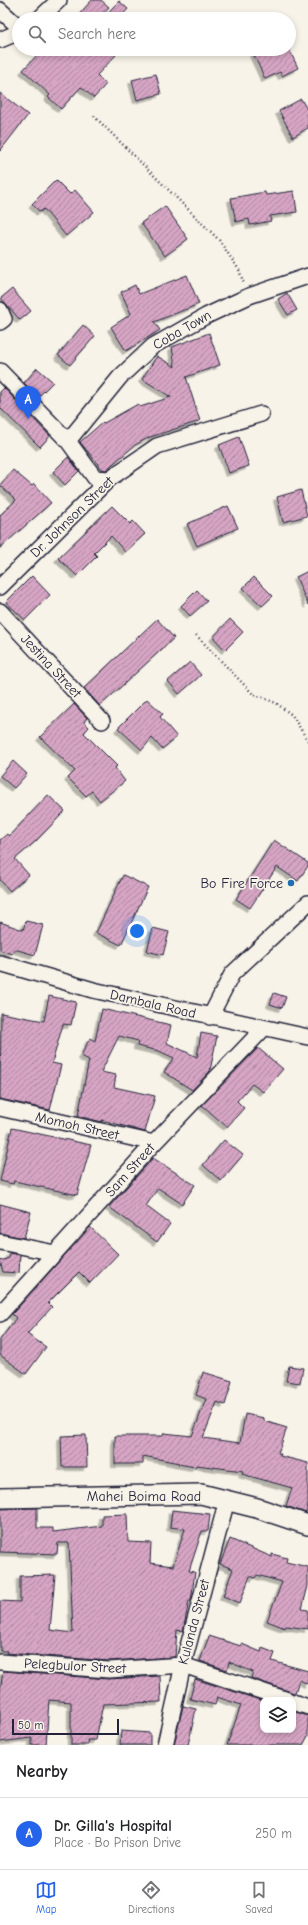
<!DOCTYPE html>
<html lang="en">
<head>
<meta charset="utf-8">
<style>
	body { margin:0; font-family:"Comic Neue",sans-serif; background:#f2f2f2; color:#202124 }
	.controls { position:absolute; right:12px; bottom:12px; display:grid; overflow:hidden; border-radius:8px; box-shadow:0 2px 6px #0003 }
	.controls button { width:36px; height:36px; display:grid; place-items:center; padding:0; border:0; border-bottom:1px solid #e0e0e0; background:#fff; color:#202124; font:20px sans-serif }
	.scale { position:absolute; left:12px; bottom:10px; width:107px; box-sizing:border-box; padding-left:4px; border:2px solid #22223b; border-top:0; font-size:11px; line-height:14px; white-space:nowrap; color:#22223b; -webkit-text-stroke:3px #f7f3e8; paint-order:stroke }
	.you { position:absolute; left:137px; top:931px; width:14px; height:14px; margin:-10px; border:3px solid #fff; border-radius:50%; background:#1a73e8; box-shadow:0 0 0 6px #1a73e833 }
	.badge { display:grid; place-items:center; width:26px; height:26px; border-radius:50%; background:#2563eb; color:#fff; font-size:13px; font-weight:700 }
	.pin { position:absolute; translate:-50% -33px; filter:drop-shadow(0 1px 2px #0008) }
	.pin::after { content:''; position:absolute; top:21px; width:14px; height:12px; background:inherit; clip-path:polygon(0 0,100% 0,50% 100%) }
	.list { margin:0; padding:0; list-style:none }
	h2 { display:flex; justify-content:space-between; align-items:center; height:52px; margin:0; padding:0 16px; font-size:17px }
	h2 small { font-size:13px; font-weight:400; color:#757577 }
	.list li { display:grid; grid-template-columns:26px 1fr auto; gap:12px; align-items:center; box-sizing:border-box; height:72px; padding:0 16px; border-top:1px solid #e0e0e0 }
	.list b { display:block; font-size:15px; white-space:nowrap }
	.list p { margin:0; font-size:13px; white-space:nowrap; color:#757577 }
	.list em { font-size:13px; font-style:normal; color:#757577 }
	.icon { flex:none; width:22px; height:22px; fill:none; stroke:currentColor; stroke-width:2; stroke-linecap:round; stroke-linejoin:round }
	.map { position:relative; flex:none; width:308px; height:1745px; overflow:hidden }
	.search { position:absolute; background:#fff; box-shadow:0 2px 6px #0003; left:12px; right:12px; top:12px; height:44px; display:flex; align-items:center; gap:10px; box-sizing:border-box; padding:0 14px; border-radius:22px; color:#757577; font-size:15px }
	.sheet { height:124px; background:#fff }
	nav { display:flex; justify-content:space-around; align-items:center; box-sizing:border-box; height:56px; border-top:1px solid #e0e0e0; background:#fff; font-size:11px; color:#757577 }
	nav a { display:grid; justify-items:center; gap:2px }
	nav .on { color:#2563eb }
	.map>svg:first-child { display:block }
</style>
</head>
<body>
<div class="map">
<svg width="308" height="1745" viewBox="0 0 308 1745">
	<defs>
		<pattern id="building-hatch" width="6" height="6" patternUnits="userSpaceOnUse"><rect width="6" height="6" fill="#d6a5c3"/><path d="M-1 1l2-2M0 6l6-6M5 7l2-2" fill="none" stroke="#ad86a0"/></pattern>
		<filter id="shadow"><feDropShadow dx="-3.5" dy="3.5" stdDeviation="0" flood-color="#0004"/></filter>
	</defs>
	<rect width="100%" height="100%" fill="#f7f3e8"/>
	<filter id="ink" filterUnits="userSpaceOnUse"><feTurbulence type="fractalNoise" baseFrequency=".025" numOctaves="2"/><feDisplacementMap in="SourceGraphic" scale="8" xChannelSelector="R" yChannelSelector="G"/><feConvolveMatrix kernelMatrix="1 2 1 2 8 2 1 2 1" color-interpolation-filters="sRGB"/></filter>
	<g filter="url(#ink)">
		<path fill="url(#building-hatch)" stroke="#22223b" filter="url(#shadow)" d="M92 0H101L109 7 98 19H75Z
			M119 1 128 9 119 19H102Z
			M43 49H109L116 55 97 75 106 84 94 98 81 87 61 109 48 97 50 95 23 70Z
			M262 49H289L298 68 282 76 280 72 265 79 253 53Z
			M156 74 161 94 137 100 132 80Z
			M0 93 28 115 0 151Z
			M301 99 308 111V128L293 137 279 111Z
			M56 180 70 194 75 190 94 212 66 236 44 209 40 212 32 204Z
			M294 191 297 212 270 216 271 221 250 225 249 219 236 222 231 198 265 192 266 195Z
			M165 206 188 239 165 256 141 223Z
			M187 275 199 304 154 322 160 330 126 351 111 327 131 314 121 292 135 285 139 294Z
			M12 289 31 311 20 320 1 298Z
			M287 293 297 310 288 315 278 299Z
			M83 325 95 336 70 365 58 355Z
			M209 333 220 365 186 377 200 421 150 437 135 445 106 470 102 469 80 442 103 422 104 423 138 404 140 407 171 397 142 379 157 356 175 367 172 347Z
			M37 368 53 382 38 397 24 383Z
			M4 388 50 436 40 447 0 408V392Z
			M239 437 249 466 229 473 219 445Z
			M68 457 79 471 65 485 53 472Z
			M13 470 32 486 34 484 51 503 0 548V515L16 500 0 485Z
			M301 490 307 516 283 522 277 497Z
			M112 506 130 524 133 521 145 534 125 552 111 536 94 553 97 556 77 576 58 558Z
			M228 506 238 528 197 546 187 524Z
			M308 571V605L296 577Z
			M32 576 50 595 25 620 6 602Z
			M254 577 273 596 262 606 243 588Z
			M197 590 207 601 190 616 181 606Z
			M157 619 174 638 100 706 84 688Z
			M230 619 243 632 225 650 213 637Z
			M190 662 201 675 179 694 168 681Z
			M147 699 163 714 160 717 177 737 162 749 152 738 142 750 118 728Z
			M74 704 87 718 84 722 89 727 84 733 117 766 115 768 125 781 100 801 92 791 86 796 68 778 75 771 40 737Z
			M13 761 27 774 14 788 0 776Z
			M48 795 65 811 36 841 15 859 29 875 10 891 0 880V840L7 834 9 836Z
			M274 840 308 863V866L298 881 277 867 250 908 236 899Z
			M123 875 148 887 121 945 96 933Z
			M26 921 43 925 35 955 14 949 12 954 0 950V922L23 930Z
			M153 928 169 932 163 955 147 951Z
			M274 993 286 997 282 1008 270 1004Z
			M49 996 76 1002 71 1025 63 1024 52 1063 61 1065 50 1110 0 1099 1 1013 44 1021Z
			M102 1009 171 1025 167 1043 197 1057 201 1033 217 1036 210 1071 192 1090 164 1072 174 1058 159 1051 137 1046 138 1041 119 1036 101 1072 116 1075 114 1087 155 1096 145 1132 102 1120V1122L78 1116 89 1060 81 1056 90 1038 95 1041Z
			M258 1048 283 1069 263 1092 252 1084 237 1101 244 1108 227 1127 202 1105Z
			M12 1128 91 1145 77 1195 14 1181 13 1184 0 1181Z
			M224 1140 243 1155 221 1181 203 1165Z
			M153 1158 195 1185 182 1204 158 1188 146 1206 170 1224 157 1242 109 1207Z
			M0 1204 31 1212 24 1238 0 1233Z
			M90 1227 118 1254 90 1283 79 1272 48 1303 52 1307 27 1334 46 1347 26 1374 0 1355V1340L16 1318 12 1314Z
			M9 1253 20 1255 19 1273 3 1272 0 1261 9 1258Z
			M289 1366 303 1368 300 1383 286 1381Z
			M203 1372 232 1381 225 1405 217 1402 203 1438 240 1443 245 1414 264 1418V1421L287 1428 278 1453 281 1454 280 1456 308 1463V1505L306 1513 286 1506 292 1488 242 1474 243 1471 196 1465 195 1467 178 1464 179 1463 143 1456V1464H115V1436H163L164 1433 192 1436 206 1399 196 1395Z
			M86 1435 87 1467H62L61 1436Z
			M37 1508V1528H53V1532L102 1526V1515L127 1514 128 1542 151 1543 150 1563 173 1566 185 1529 170 1527 172 1510 210 1514 208 1531H202L189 1571 195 1572 191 1601H189L183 1631 177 1630 175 1657 109 1661 6 1653 7 1651H0V1601L20 1602V1576L55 1575 50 1630 73 1633 69 1543H58L57 1554 0 1552V1509Z
			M230 1539 272 1557V1554L287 1558 286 1562 308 1567V1586L302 1609 308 1610V1629L286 1626 285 1628 267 1621 282 1582 257 1575 255 1578 250 1576 240 1603 223 1596 233 1569 220 1564Z
			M209 1636 241 1646 242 1644 261 1652 262 1648 275 1653 272 1661 308 1671V1684L299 1680 295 1693H294L251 1678 253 1672 229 1662 227 1670 200 1661Z
			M3 1671 108 1679 160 1676 161 1702 103 1704 96 1740H87L88 1745H71V1702L49 1700 46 1745H32V1738L0 1742V1692Z
			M195 1679 263 1701V1730H293V1711L308 1716V1736L303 1745H227L241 1705 217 1697 215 1705 190 1699Z
			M183 1706 196 1709 188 1745H174Z
			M121 1731 150 1733V1745H120Z"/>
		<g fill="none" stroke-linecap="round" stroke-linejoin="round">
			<g stroke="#22223b" stroke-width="18">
				<path id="minor" d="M0 10 19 27
					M39 19 59 0
					M0 40 19 32
					M0 310 4 319 0 322
					M0 371 68 441 95 478 109 479
					M68 441 120 377 153 346 206 316 249 296 308 276
					M0 587 109 479 157 446 261 414
					M0 611 102 721
					M0 963 93 990 308 1037
					M210 1017 232 974 308 903
					M0 1108 154 1143
					M0 1242 55 1253
					M0 1314 154 1143 264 1028
					M0 1662 109 1670 183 1665 288 1700
					M293 1702 308 1707
					M165 1745 183 1665 227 1500"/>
			</g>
			<g stroke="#22223b" stroke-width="22">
				<path id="major" d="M0 1498 201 1494 257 1508 308 1525"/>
			</g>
			<path stroke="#22223b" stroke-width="2.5" stroke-dasharray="1 3" stroke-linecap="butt" d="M94 116 219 240 239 270 244 284
				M196 635 253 694 276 703 292 715 308 741"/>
			<use href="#minor" stroke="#f7f3e8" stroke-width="15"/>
			<use href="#major" stroke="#f7f3e8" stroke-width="19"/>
		</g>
	</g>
	<circle fill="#1f6fb2" stroke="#f7f3e8" stroke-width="1.5" cx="291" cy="883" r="4"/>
	<g text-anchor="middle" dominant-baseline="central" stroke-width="3.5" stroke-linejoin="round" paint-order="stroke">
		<g font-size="14" fill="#22223b" stroke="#f7f3e8">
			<text transform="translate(182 330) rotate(-30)">Coba Town</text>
			<text transform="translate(72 517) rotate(-44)">Dr. Johnson Street</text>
			<text transform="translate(51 666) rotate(47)">Jestina Street</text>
			<text transform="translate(153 1004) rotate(13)">Dambala Road</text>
			<text transform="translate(77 1126) rotate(13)">Momoh Street</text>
			<text transform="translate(130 1170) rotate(-48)">Sam Street</text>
			<text x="144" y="1496">Mahei Boima Road</text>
			<text transform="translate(194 1622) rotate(-75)">Kulanda Street</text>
			<text transform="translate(75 1666) rotate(3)">Pelegbulor Street</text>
		</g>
		<g font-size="14" fill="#22223b" stroke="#f7f3e8" text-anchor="end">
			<text x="283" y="883">Bo Fire Force</text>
		</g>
	</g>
</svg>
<div class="controls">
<button><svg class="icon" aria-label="layers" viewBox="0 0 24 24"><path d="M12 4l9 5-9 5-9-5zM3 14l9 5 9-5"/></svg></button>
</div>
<div class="scale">50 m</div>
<div class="you"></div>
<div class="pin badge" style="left:28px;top:419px">A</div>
<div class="search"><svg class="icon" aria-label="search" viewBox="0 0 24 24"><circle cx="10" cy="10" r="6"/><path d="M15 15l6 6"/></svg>Search here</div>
</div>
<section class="sheet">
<h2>Nearby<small></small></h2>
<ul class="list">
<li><span class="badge">A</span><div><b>Dr. Gilla's Hospital</b><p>Place · Bo Prison Drive</p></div><em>250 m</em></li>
</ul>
</section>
<nav>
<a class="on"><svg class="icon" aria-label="map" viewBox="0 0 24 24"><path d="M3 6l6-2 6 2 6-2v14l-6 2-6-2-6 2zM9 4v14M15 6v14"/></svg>Map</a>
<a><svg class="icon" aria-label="directions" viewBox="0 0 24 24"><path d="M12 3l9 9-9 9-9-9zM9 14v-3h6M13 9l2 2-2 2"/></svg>Directions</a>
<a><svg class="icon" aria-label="saved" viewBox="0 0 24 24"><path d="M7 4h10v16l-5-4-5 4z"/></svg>Saved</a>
</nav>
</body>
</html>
